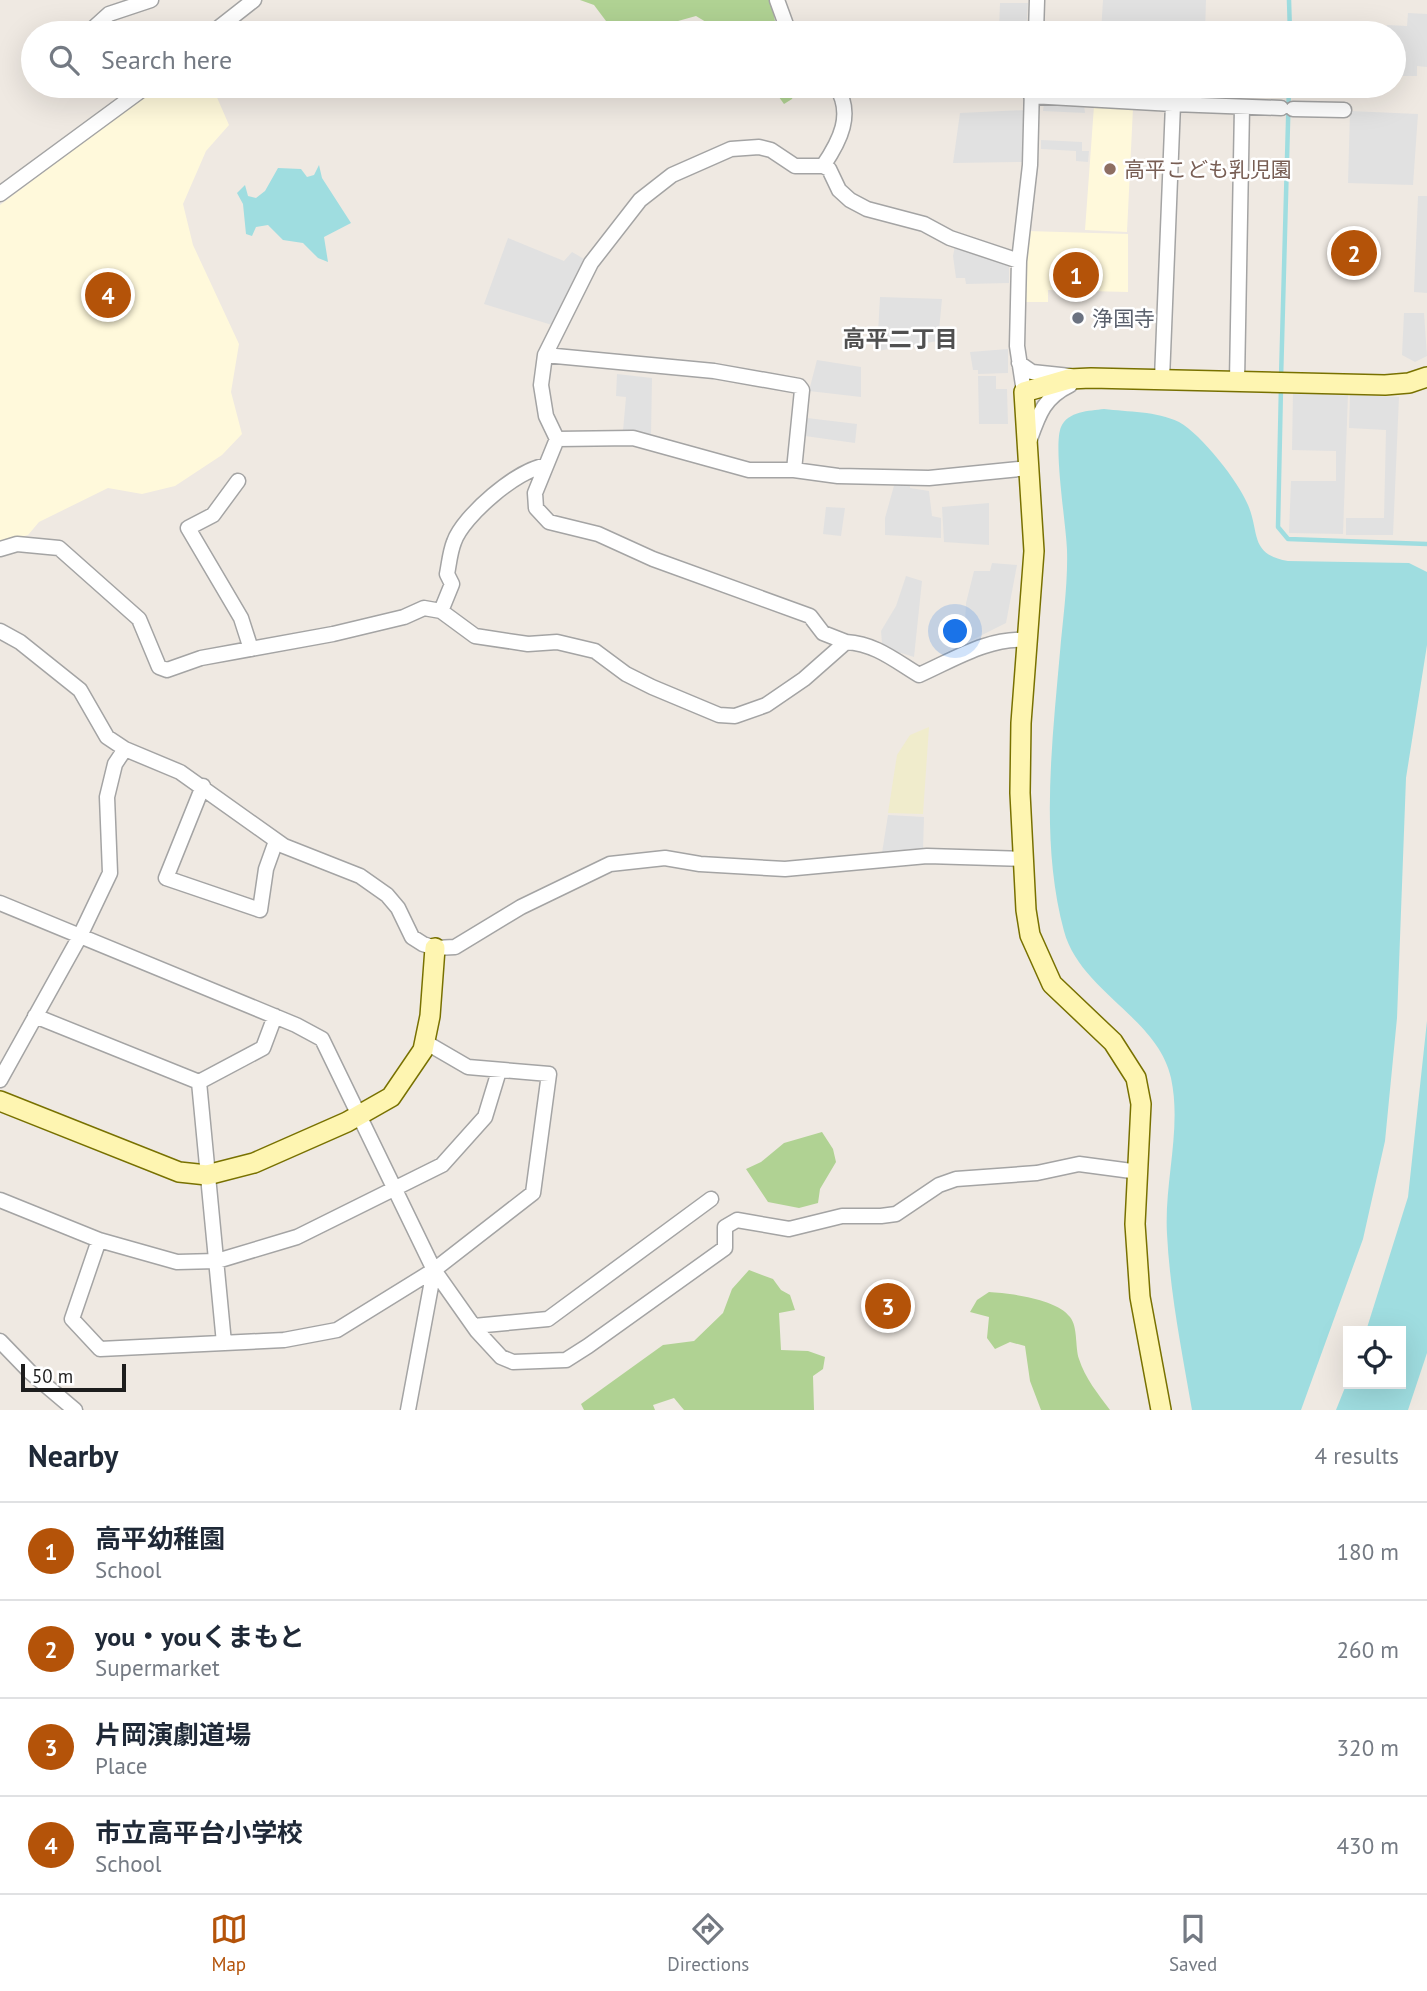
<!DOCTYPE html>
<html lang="en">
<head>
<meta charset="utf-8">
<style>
	body { margin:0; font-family:"PT Sans","Noto Sans JP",sans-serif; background:#f6f6f7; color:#1f2937 }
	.controls { position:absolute; right:21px; bottom:21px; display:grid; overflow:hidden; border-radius:0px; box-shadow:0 7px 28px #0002 }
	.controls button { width:63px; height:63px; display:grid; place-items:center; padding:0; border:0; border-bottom:2px solid #e0e1e3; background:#fff; color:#1f2937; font:35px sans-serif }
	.scale { position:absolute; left:21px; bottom:18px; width:105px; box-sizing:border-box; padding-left:7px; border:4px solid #1d1d1d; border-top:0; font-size:19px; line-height:24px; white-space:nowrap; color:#1d1d1d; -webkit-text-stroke:5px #fff; paint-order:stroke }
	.you { position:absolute; left:956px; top:632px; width:24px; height:24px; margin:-18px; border:5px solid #fff; border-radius:50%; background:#1a73e8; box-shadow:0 0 0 10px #1a73e833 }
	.badge { display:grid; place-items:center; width:46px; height:46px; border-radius:50%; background:#b45309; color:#fff; font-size:23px; font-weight:700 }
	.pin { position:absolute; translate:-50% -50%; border:4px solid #fff; box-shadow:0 2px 7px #0006 }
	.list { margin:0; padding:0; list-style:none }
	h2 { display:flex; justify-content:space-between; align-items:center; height:91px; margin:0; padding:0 28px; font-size:30px }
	h2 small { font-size:23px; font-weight:400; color:#747a83 }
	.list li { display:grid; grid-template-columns:46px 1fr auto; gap:21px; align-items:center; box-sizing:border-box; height:98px; padding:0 28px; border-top:2px solid #e0e1e3 }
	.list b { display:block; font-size:26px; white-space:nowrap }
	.list p { margin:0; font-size:23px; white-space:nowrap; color:#747a83 }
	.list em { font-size:23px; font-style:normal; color:#747a83 }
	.icon { flex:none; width:38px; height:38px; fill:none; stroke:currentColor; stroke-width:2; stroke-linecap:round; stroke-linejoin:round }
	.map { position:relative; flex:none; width:1427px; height:1410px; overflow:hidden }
	.search { position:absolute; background:#fff; box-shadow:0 7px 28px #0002; left:21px; right:21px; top:21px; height:77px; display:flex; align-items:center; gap:18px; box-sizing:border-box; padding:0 24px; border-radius:38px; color:#747a83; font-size:26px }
	.sheet { height:483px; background:#fff }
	nav { display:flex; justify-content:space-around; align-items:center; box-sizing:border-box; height:98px; border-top:2px solid #e0e1e3; background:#fff; font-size:19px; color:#747a83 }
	nav a { display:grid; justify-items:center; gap:4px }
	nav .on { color:#b45309 }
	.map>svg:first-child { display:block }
</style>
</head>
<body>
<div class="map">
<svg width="1427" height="1410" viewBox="0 0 1427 1410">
	<rect width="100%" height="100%" fill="#efe9e2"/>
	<path fill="#fff9db" d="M159 86H212L229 125 206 151 183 204 193 245 239 344 231 392 242 434 222 455 175 486 142 494 108 488 39 522 28 535 0 543V205Z
		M1094 106 1133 108 1127 232 1085 230Z
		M1027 231 1128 234V292L1048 290V302H1024Z"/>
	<path fill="#f0eccc" d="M929 727 923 814 888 813 897 755 910 735Z"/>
	<path fill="#b0d293" d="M580 0H771L775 21 782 33H717L711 25 696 16 678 21 673 33H615L594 5Z
		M779 86H797L792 99 784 104 776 93Z
		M822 1132 833 1149 836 1162 820 1189 818 1203 799 1208 768 1202 746 1169 761 1162 784 1143Z
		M749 1270 773 1279 781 1290 790 1295 795 1310 779 1313 781 1350 808 1351 825 1357 823 1369 813 1376 814 1410H684L674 1398 653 1405 655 1410H584L581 1404 663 1345 694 1341 723 1313 732 1289Z
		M989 1292C1009 1293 1057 1299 1070 1317 1078 1327 1075 1347 1079 1359 1085 1378 1098 1394 1110 1410H1041L1030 1381 1025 1346 1010 1342 995 1349 987 1338 989 1317 970 1312 977 1300Z"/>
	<path fill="#e1e1e1" d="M1103 0H1206L1205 33H1101Z
		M1000 3H1028L1026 33H1003L999 30Z
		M1408 13 1427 14V67L1417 66V76H1394V33H1387V25L1407 26Z
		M1098 86H1215V94L1097 91Z
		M1044 103 1084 105 1085 113 1043 111Z
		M1026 110 1022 162 953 163 960 113Z
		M1350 111 1418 114 1413 185 1348 183Z
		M1041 140 1082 142V151H1089L1088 162 1076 161V151L1041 149Z
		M1418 196H1427V293L1414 292Z
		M508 238 564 261 572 252 591 263 552 325 484 304Z
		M955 246 1009 263V283L966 284 965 278H956L953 256Z
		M880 297 942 299 938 341 877 351Z
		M1404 313H1424L1427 356 1415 362 1402 355Z
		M1008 349V373L978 374V370H973L970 352Z
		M817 360 861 367V397L809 391Z
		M617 374 652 378 651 435 623 431 626 397 616 396Z
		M978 376H996V389H1007L1008 424H979Z
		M1293 392 1348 394 1343 534 1289 533 1291 481H1336V451L1292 450Z
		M1350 395 1399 397 1393 535H1346V518H1384L1386 430 1349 428Z
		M807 418 857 424 855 443 805 436Z
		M895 482 910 483V488L929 491 932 516 941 518V538L885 535V518Z
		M989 503V545L944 542 942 507Z
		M826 507 845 508 841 536 823 534Z
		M992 563 1017 565 1006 623 964 644 966 603 974 571H990Z
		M906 576 922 581 914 657 901 653 898 655 882 643 881 631 896 606Z
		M888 815 924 817 923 851 882 853Z"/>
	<path fill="#9fdde0" d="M319 165 322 178 351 223 324 237 328 262 318 258 303 243 283 240 268 225 256 227 252 236 246 234 243 204 237 193 245 185 248 196 256 198 265 191 278 168 301 169 307 177 314 175Z
		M1104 409C1128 412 1156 411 1179 422 1202 435 1238 481 1248 505 1260 533 1249 554 1288 561L1409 563 1427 572V645L1406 778 1397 1018 1385 1141 1363 1239 1301 1410H1192C1182 1352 1170 1293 1167 1234 1164 1182 1182 1129 1171 1078 1158 1018 1080 991 1064 931 1040 842 1052 743 1060 652 1063 618 1068 584 1067 550 1066 523 1053 446 1061 427 1068 411 1089 411 1104 409Z
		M1427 1021V1353L1408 1410H1336L1348 1380V1384H1401V1331H1366L1408 1197Z"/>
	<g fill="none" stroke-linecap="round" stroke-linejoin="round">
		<path stroke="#9fdde0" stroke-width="4.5" d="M1289 0 1290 33
			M1281 379 1289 86
			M1281 387 1278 527 1288 539 1427 544"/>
		<g stroke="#a4a4a4" stroke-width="17">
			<path id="street" d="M777 0 789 33
				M88 33 109 14 151 0
				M212 33 254 0
				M1036 33 1037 0
				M1031 96 1173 104 1162 379
				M1173 104 1281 108
				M1293 109 1344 110
				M823 166C840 141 854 114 836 86
				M0 194 147 86
				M545 355 714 371 799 386 802 390 794 470
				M1019 363 1032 372 1070 376
				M1237 381 1242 107
				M1024 392 1017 346 1019 261 1030 165 1032 86
				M557 439 633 438 749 470H794L838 476 929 478 1029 468
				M1030 439C1039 413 1045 397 1070 385
				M238 481 213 515 188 528 241 618 251 649
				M0 549 17 544 59 548 139 619 159 667 167 670 201 658 333 634 404 617 424 608 441 611 475 636 528 644 557 642 595 651 626 674 652 687 719 715 735 716 766 705 804 679 846 642C876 644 894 660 919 675 955 659 988 637 1029 640
				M441 611 452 584 447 574C449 564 450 552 454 542 463 516 518 469 545 466
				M0 631 20 642 80 690 107 737 125 749 180 772 284 846 360 876 387 895 398 908 412 937 423 944 435 948 455 947 521 907 610 864 665 858 700 864 785 869 927 856 1023 859
				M846 642 823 633 810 616 653 559 598 534 549 522 536 508 535 493 557 439 546 416 541 385 545 355 591 263 640 200 672 175 731 149 759 147 771 150 795 166H823L829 169 839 190 850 200 867 209 924 224 950 238 1019 261
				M203 786 166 878 260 910 266 869 276 841
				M0 903 296 1025 322 1039 434 1270 477 1331 501 1357 513 1362 566 1360 588 1346 725 1248V1227L737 1220 789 1229 842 1216H881L896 1214 939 1185 956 1179 1037 1173 1079 1164 1139 1172
				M35 1016 199 1082 263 1048 275 1016
				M0 1080 79 938 110 873 107 797 115 764 125 749
				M199 1082 224 1343
				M0 1200 99 1240 177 1262 217 1261 297 1237 442 1165 485 1117 499 1071
				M99 1240 72 1319 100 1349 284 1340 337 1330 434 1270 533 1193 549 1074 468 1067 425 1042
				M474 1326 548 1319 711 1199
				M0 1341 30 1372 75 1410
				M408 1410 434 1270"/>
		</g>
		<g stroke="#787100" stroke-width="22">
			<path id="secondary" d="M0 1101 179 1172 207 1175 254 1163 347 1122 391 1097 423 1050 430 1016 435 948
				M1161 1410 1140 1297 1135 1224 1141 1104 1136 1078 1113 1042 1052 984 1030 935 1026 910 1020 793 1021 723 1034 551 1024 392 1069 379 1091 378 1385 385 1409 383 1427 377"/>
		</g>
		<use href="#street" stroke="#fff" stroke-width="14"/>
		<use href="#secondary" stroke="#fef5b1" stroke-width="19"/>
	</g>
	<circle fill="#8d6e63" stroke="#fff" stroke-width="2.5" cx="1110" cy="169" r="7"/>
	<circle fill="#6b7280" stroke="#fff" stroke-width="2.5" cx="1078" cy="318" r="7"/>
	<g text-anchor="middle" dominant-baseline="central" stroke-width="5" stroke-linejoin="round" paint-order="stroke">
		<g font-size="21" fill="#785e54" stroke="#fff" text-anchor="start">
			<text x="1124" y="169">高平こども乳児園</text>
		</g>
		<g font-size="21" fill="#5b616d" stroke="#fff" text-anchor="start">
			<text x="1092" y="318">浄国寺</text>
		</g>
		<g font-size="23" font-weight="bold" fill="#505050" stroke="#fff">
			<text x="900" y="338">高平二丁目</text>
		</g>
	</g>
</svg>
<div class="controls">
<button><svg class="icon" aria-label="locate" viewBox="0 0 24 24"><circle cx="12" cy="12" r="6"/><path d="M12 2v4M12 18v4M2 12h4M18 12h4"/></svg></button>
</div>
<div class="scale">50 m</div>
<div class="you"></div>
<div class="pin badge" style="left:1076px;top:275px">1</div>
<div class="pin badge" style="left:1354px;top:253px">2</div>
<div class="pin badge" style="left:888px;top:1306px">3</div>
<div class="pin badge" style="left:108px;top:295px">4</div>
<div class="search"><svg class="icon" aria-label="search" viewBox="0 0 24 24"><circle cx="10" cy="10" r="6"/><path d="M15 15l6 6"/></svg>Search here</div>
</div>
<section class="sheet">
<h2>Nearby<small>4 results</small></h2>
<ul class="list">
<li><span class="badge">1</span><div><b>高平幼稚園</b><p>School</p></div><em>180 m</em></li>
<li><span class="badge">2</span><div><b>you・youくまもと</b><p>Supermarket</p></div><em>260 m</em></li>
<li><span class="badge">3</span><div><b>片岡演劇道場</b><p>Place</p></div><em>320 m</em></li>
<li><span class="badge">4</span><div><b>市立高平台小学校</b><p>School</p></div><em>430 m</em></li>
</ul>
</section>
<nav>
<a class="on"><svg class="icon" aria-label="map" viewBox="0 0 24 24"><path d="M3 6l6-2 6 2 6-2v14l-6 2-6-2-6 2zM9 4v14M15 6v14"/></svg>Map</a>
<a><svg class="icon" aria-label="directions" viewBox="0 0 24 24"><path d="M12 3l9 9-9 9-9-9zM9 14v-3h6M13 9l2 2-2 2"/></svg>Directions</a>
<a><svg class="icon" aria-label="saved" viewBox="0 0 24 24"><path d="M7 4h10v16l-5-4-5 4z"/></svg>Saved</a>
</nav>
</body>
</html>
